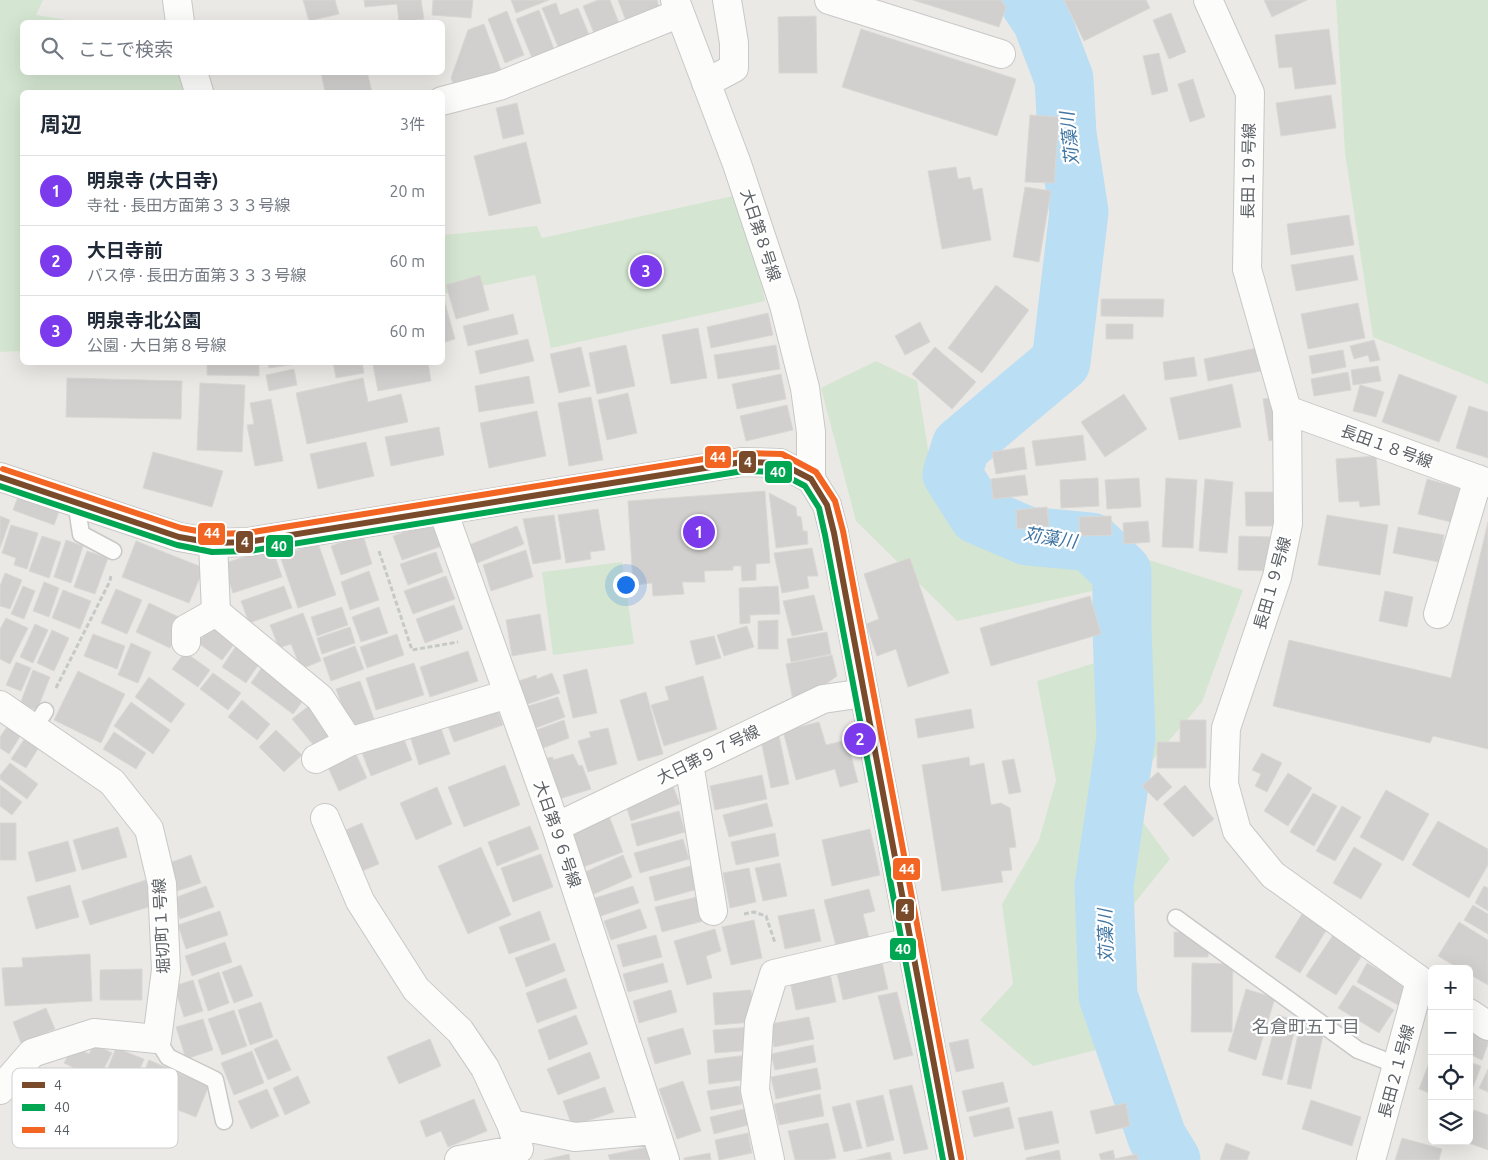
<!DOCTYPE html>
<html lang="ja">
<head>
<meta charset="utf-8">
<style>
	body { margin:0; font-family:Ubuntu,"Noto Sans JP",sans-serif; background:#f6f6f7; color:#1f2937 }
	.controls { position:absolute; right:15px; bottom:15px; display:grid; overflow:hidden; border-radius:8px; box-shadow:0 5px 20px #0002 }
	.controls button { width:45px; height:45px; display:grid; place-items:center; padding:0; border:0; border-bottom:1px solid #e0e1e3; background:#fff; color:#1f2937; font:25px sans-serif }
	.you { position:absolute; left:625px; top:584px; width:18px; height:18px; margin:-12px; border:4px solid #fff; border-radius:50%; background:#1a73e8; box-shadow:0 0 0 8px #1a73e833 }
	.badge { display:grid; place-items:center; width:32px; height:32px; border-radius:50%; background:#7c3aed; color:#fff; font-size:16px; font-weight:700 }
	.pin { position:absolute; translate:-50% -50%; border:2px solid #fff; box-shadow:0 1px 5px #0006 }
	.list { margin:0; padding:0; list-style:none }
	h2 { display:flex; justify-content:space-between; align-items:center; height:65px; margin:0; padding:0 20px; font-size:21px }
	h2 small { font-size:16px; font-weight:400; color:#747a83 }
	.list li { display:grid; grid-template-columns:32px 1fr auto; gap:15px; align-items:center; box-sizing:border-box; height:70px; padding:0 20px; border-top:1px solid #e0e1e3 }
	.list b { display:block; font-size:19px; white-space:nowrap }
	.list p { margin:0; font-size:16px; white-space:nowrap; color:#747a83 }
	.list em { font-size:16px; font-style:normal; color:#747a83 }
	.icon { flex:none; width:28px; height:28px; fill:none; stroke:currentColor; stroke-width:2; stroke-linecap:round; stroke-linejoin:round }
	.map { position:relative; flex:none; width:1488px; height:1160px; overflow:hidden }
	.search { position:absolute; background:#fff; box-shadow:0 5px 20px #0002; left:20px; top:20px; width:425px; height:55px; display:flex; align-items:center; gap:12px; box-sizing:border-box; padding:0 18px; border-radius:8px; color:#747a83; font-size:19px }
	.panel { position:absolute; background:#fff; box-shadow:0 5px 20px #0002; left:20px; top:90px; width:425px; height:275px; border-radius:8px }
	.map>svg:first-child { display:block }
</style>
</head>
<body>
<div class="map">
<svg width="1488" height="1160" viewBox="0 0 1488 1160">
	<rect width="100%" height="100%" fill="#ebe9e5"/>
	<path fill="#d4e6d1" d="M0 0H43L36 15 80 22H22V72L187 73 193 92H22V351L0 352Z
		M1336 0H1488V384L1373 337 1345 153Z
		M742 194 765 301 551 348 535 275 443 294V235L537 226 542 238Z
		M876 361 917 381 932 474 1006 538 1105 546 1243 590 1202 702 1123 795 1170 859 1100 946 1098 1002 1112 1046 1033 1066 980 1020 1013 984 1002 904 1039 840 1056 780 1037 681 1117 656 1101 589 957 621 856 521 821 388Z
		M622 562 634 644 553 655 542 572Z"/>
	<g fill="none" stroke-linecap="round" stroke-linejoin="round">
		<path stroke="#badef4" stroke-width="59" d="M1028 0 1042 21 1064 79 1067 134 1079 212 1061 362 961 446 952 474 978 515 1027 536 1091 542 1122 572V628L1126 738 1104 886 1108 996 1157 1137 1171 1160"/>
	</g>
	<path fill="#d1d0ce" stroke="#dad8d4" d="M303 0H335L339 14 309 21Z
		M364 0H421L424 19 399 22 397 4 365 7Z
		M433 0H473L471 18 432 15Z
		M511 0H549L516 13Z
		M598 0H610L619 23 594 33 583 6Z
		M618 0H657L659 7 626 21Z
		M913 0H1001L1006 7 999 27Z
		M1064 0H1146L1150 8 1084 41Z
		M1264 0H1307L1272 17Z
		M556 3 560 15 578 8 590 37 559 49 542 8Z
		M539 10 554 49 532 58 516 19Z
		M507 11 524 55 505 63 488 19Z
		M1171 13 1186 52 1169 59 1153 20Z
		M816 16 817 73H779L778 17Z
		M484 24 501 70 455 89 451 78 468 30Z
		M861 29 1016 79 997 136 842 87Z
		M1329 29 1336 84 1295 89 1292 67 1279 68 1275 35Z
		M1159 53 1168 91 1152 95 1143 56Z
		M321 72H367L372 92H325Z
		M1193 79 1205 117 1190 122 1178 84Z
		M1331 95 1336 128 1281 136 1276 103Z
		M517 103 524 134 503 139 496 108Z
		M1030 115 1059 117 1054 183 1025 182Z
		M526 142 541 203 489 216 474 156Z
		M956 167 958 179 970 177 973 190 982 188 991 240 942 249 928 171Z
		M1025 187 1051 191 1039 262 1013 257Z
		M1349 215 1354 245 1291 255 1287 224Z
		M1353 255 1358 280 1296 291 1291 265Z
		M480 275 489 310 456 319 446 285Z
		M996 285 1029 310 982 373 948 348Z
		M442 292 455 339 442 343Z
		M1101 299H1164L1163 317 1101 316Z
		M1358 303 1365 338 1308 349 1301 314Z
		M768 313 773 335 711 348 707 327Z
		M513 314 518 334 468 346 463 326Z
		M920 322 930 342 905 355 895 336Z
		M1106 324H1133V339H1106Z
		M698 328 707 378 671 384 662 335Z
		M528 339 534 361 480 374 475 351Z
		M1374 340 1380 360 1370 362 1368 355 1354 359 1350 346Z
		M626 345 635 386 597 394 589 353Z
		M776 345 780 369 718 379 714 355Z
		M581 347 590 386 559 393 550 354Z
		M935 347 976 382 952 409 912 374Z
		M1257 348 1261 371 1208 381 1204 359Z
		M1343 350 1346 367 1312 374 1309 356Z
		M1194 357 1197 376 1165 380 1163 362Z
		M207 362H259V376L207 375Z
		M268 362H311L269 368Z
		M333 362H362L364 373 336 378Z
		M384 362H428L431 381 378 391 373 365Z
		M1378 366 1381 381 1353 385 1351 370Z
		M294 369 297 385 269 391 266 375Z
		M1348 372 1351 390 1314 396 1311 379Z
		M781 374 786 399 737 409 732 384Z
		M1399 374 1457 396 1439 442 1382 422Z
		M529 376 534 403 479 412 475 386Z
		M67 378 182 381 181 419 66 417Z
		M363 378 368 402 401 394 408 422 307 444 296 393Z
		M200 383 245 385 242 452 197 450Z
		M1232 384 1241 427 1179 440 1170 398Z
		M1360 385 1384 392 1376 417 1353 411Z
		M628 393 637 433 607 440 598 400Z
		M1124 394 1147 429 1105 457 1081 422Z
		M591 397 603 460 569 466 558 403Z
		M1277 397 1282 439 1269 441 1263 399Z
		M271 399 283 461 255 466 247 425 254 424 250 403Z
		M787 405 793 430 746 441 740 416Z
		M1469 406 1488 412V458L1456 448Z
		M537 411 546 456 489 468 480 423Z
		M439 427 444 455 391 466 385 437Z
		M1083 435 1086 460 1036 466 1032 441Z
		M366 442 374 476 318 489 310 454Z
		M1024 447 1027 469 996 474 992 452Z
		M153 452 223 471 212 507 143 488Z
		M1376 456 1380 505 1360 507 1359 501 1339 502 1336 459Z
		M1025 475 1028 495 993 499 991 479Z
		M1098 478 1099 506 1061 508 1060 480Z
		M1139 478 1141 507 1107 509 1105 480Z
		M1166 478 1197 480 1193 548 1162 547Z
		M1205 479 1233 482 1227 553 1199 551Z
		M1427 479 1460 488 1451 522 1418 514Z
		M765 491 770 563 756 564V580L742 581 741 566H733V570L704 571 705 582H682L684 594 653 596 652 583 633 585 628 501Z
		M1245 492H1278V526H1246Z
		M769 493 796 507 797 516 801 517 803 531H807L808 544 776 548Z
		M19 494 60 509 54 525 13 510Z
		M1047 507 1049 526 1017 529 1016 510Z
		M598 509 605 550 590 552 591 559 566 563 558 515Z
		M554 515 561 559 533 564 523 519Z
		M1327 515 1388 525 1380 575 1318 565Z
		M0 516 10 520 0 548Z
		M1111 516 1112 535 1080 536 1079 517Z
		M1148 521 1150 542 1124 544 1123 523Z
		M433 522 442 546 402 560 393 536Z
		M1488 522V749L1433 736 1430 743 1273 706 1289 640 1451 678Z
		M11 525 38 533 27 569 14 565 16 558 2 553Z
		M517 526 524 544 475 564 469 545Z
		M1398 527 1444 535 1439 562 1393 553Z
		M363 535 372 564 341 575 331 546Z
		M42 536 61 542 49 578 29 571Z
		M1239 536 1272 537 1271 571 1238 570Z
		M66 540 83 546 71 583 54 577Z
		M136 541 204 568 189 603 122 577Z
		M318 543 336 595 298 608 280 556Z
		M272 547 282 577 233 593 223 564Z
		M812 548 818 576H807L809 588 782 593 774 553Z
		M526 550 533 577 491 591 483 565Z
		M87 551 108 558 95 594 74 587Z
		M436 552 443 572 408 585 400 564Z
		M910 558 949 673 908 687 896 649 877 656 866 624 879 619 864 574Z
		M369 571 379 600 350 610 341 582Z
		M5 573 22 580 10 609 0 606V586Z
		M446 576 455 599 413 614 404 591Z
		M44 582 59 588 49 617 33 611Z
		M23 586 35 591 24 619 11 614Z
		M284 586 292 608 249 623 241 601Z
		M778 586 780 614 750 615V623L740 624 739 588Z
		M116 589 142 600 127 634 101 623Z
		M63 590 91 601 80 629 52 618Z
		M1385 591 1413 597 1407 627 1379 621Z
		M814 595 823 630 792 636 783 601Z
		M1090 596 1101 634 991 666 980 628Z
		M149 603 183 619 170 648 136 632Z
		M454 605 463 629 425 643 416 619Z
		M342 607 348 625 317 636 311 617Z
		M379 607 388 633 361 642 352 617Z
		M303 613 321 661 301 669 291 644 279 648 270 625Z
		M540 614 546 650 512 656 506 620Z
		M6 618 28 628 10 664 0 659V629Z
		M778 620V649H758V621Z
		M214 621 238 639 222 660 198 643Z
		M35 624 48 630 33 663 20 657Z
		M747 626 754 647 724 656 717 635Z
		M350 627 355 643 322 654 317 638Z
		M52 630 69 638 54 671 37 663Z
		M827 632 831 654 791 662 787 639Z
		M93 634 125 646 117 669 84 656Z
		M397 634 404 655 367 668 360 647Z
		M714 636 721 658 696 665 690 641Z
		M131 643 151 652 138 683 118 675Z
		M238 643 263 658 246 683 222 667Z
		M355 646 364 669 331 681 323 658Z
		M468 651 478 681 430 697 420 667Z
		M185 652 210 670 198 687 172 669Z
		M832 655 837 676 820 688 793 701 786 664Z
		M16 662 31 668 21 691 6 685Z
		M265 663 308 694 293 714 251 683Z
		M414 663 424 695 376 710 366 678Z
		M587 669 597 713 573 718 563 675Z
		M33 670 50 677 37 710 20 704Z
		M78 671 125 694 101 743 54 720Z
		M213 673 241 693 228 710 200 689Z
		M552 673 560 693 525 705 516 682 536 675 537 679Z
		M703 676 717 729 664 746 651 705 669 700 665 687Z
		M149 677 185 704 171 723 135 697Z
		M360 681 374 719 350 728 336 689Z
		M646 692 663 754 638 761 620 700Z
		M558 697 565 717 533 729 525 707Z
		M242 700 270 724 257 740 228 717Z
		M131 702 170 730 153 754 114 726Z
		M310 705 333 732 315 747 292 719Z
		M496 705 503 725 454 742 447 723Z
		M971 709 974 728 918 738 915 719Z
		M564 720 569 738 538 750 531 732Z
		M1180 720H1206V768H1157V742H1180Z
		M819 722 826 745 847 740 858 782 840 787 835 769 796 780 783 731Z
		M439 723 450 754 419 765 409 733Z
		M9 724 23 732 9 754 0 748V737Z
		M608 728 617 764 588 772 578 741 591 737 589 732Z
		M276 730 302 755 284 772 259 747Z
		M778 731 789 784 771 788 760 736Z
		M114 732 146 753 136 769 103 749Z
		M402 734 412 760 371 776 361 750Z
		M27 735 41 744 26 768 11 759Z
		M354 750 367 778 339 791 326 763Z
		M1262 753 1282 763 1267 792 1255 786 1261 774 1252 770Z
		M573 754 579 766 582 765 591 789 556 800 542 759 553 757V760Z
		M969 757 970 766 984 763 991 805 1001 803 1010 808 1016 847 1009 848 1012 870 1001 871 1003 882 942 891 922 765Z
		M1014 759 1021 792 1009 794 1002 761Z
		M10 763 38 784 27 799 0 779V775Z
		M505 765 520 805 464 827 448 787Z
		M1158 772 1172 787 1157 801 1142 786Z
		M1288 773 1312 788 1288 826 1264 811Z
		M762 775 767 799 715 810 710 786Z
		M672 784 680 804 631 821 624 800Z
		M0 785 22 802 12 815 0 806Z
		M1185 785 1214 819 1193 837 1163 804Z
		M437 787 452 824 416 840 400 803Z
		M1386 790 1429 814 1403 861 1360 837Z
		M1313 793 1337 806 1314 846 1290 832Z
		M767 803 773 826 729 837 723 815Z
		M1342 806 1361 817 1335 861 1316 851Z
		M679 811 685 832 637 846 631 824Z
		M609 816 623 852 583 867 570 831Z
		M1438 821 1488 849V865L1469 898 1412 865Z
		M0 823H16V860H0Z
		M362 823 379 864 357 873 339 833Z
		M530 826 539 849 497 866 488 842Z
		M118 827 127 857 82 870 73 840Z
		M870 829 880 875 832 886 822 840Z
		M775 833 779 856 736 865 731 842Z
		M683 839 689 859 640 873 634 853Z
		M68 841 76 871 36 882 28 852Z
		M481 847 511 915 468 934 438 866Z
		M1354 847 1382 864 1361 899 1333 883Z
		M541 854 553 887 513 902 501 868Z
		M191 855 201 883 174 892 164 865Z
		M623 855 632 877 594 894 585 872Z
		M780 863 787 896 763 901 755 868Z
		M691 866 698 889 655 901 649 877Z
		M749 868 756 902 730 908 723 873Z
		M149 879 158 904 90 925 82 901Z
		M70 885 79 917 36 929 27 897Z
		M206 886 214 907 180 919 172 899Z
		M633 886 639 903 601 916 595 898Z
		M1484 886 1488 888V911L1475 903Z
		M869 889 875 911 863 914 869 938 836 946 824 900Z
		M701 896 707 920 662 932 655 907Z
		M1473 905 1488 914V934L1464 920Z
		M640 909 647 928 611 940 604 921Z
		M814 909 821 941 785 949 778 916Z
		M220 911 228 935 186 949 178 925Z
		M540 911 550 940 509 954 499 927Z
		M1302 914 1327 929 1300 973 1275 957Z
		M754 920 762 958 731 965 722 927Z
		M1459 922 1488 940V985L1469 974V969H1460L1438 956Z
		M715 929 721 951 706 956 712 978 687 985 674 941Z
		M1174 932H1184L1209 947 1208 957H1174Z
		M1335 932 1365 951 1336 995 1306 976Z
		M656 935 662 957 623 967 617 945Z
		M225 942 232 962 192 976 185 956Z
		M555 943 565 971 526 987 515 958Z
		M90 954 92 1001 5 1006 2 968 23 967 22 958Z
		M881 958 888 989 843 1000 836 969Z
		M663 963 668 982 628 992 623 974Z
		M1192 963 1233 964 1232 1032H1191Z
		M1367 963 1408 986 1398 1005 1357 982Z
		M241 965 253 996 234 1003 222 972Z
		M142 969V1000H100V970Z
		M829 969 836 1002 796 1010 789 977Z
		M219 972 229 1003 208 1011 198 980Z
		M566 978 577 1008 537 1023 526 993Z
		M193 980 203 1011 184 1017 174 986Z
		M1353 985 1394 1010 1379 1033 1338 1008Z
		M1246 989 1275 998 1256 1060 1228 1051Z
		M671 990 677 1012 639 1023 633 1001Z
		M751 990 754 1022 715 1025 713 993Z
		M897 992 913 1055 894 1060 878 996Z
		M261 1002 273 1037 250 1045 238 1010Z
		M46 1008 55 1029 21 1043 13 1022Z
		M234 1010 247 1046 222 1055 208 1019Z
		M576 1015 588 1044 549 1060 538 1030Z
		M1278 1015 1297 1021 1282 1080 1262 1075Z
		M809 1017 814 1039 774 1047 770 1024Z
		M203 1019 213 1050 186 1059 176 1027Z
		M1300 1026 1324 1031 1311 1089 1287 1084Z
		M1469 1026 1488 1033V1044L1482 1060 1469 1054Z
		M751 1027 753 1050 715 1053 713 1030Z
		M683 1028 691 1054 655 1064 647 1038Z
		M277 1039 291 1070 268 1080 254 1049Z
		M430 1039 441 1066 399 1084 387 1057Z
		M968 1039 974 1068 956 1072 949 1043Z
		M94 1044 112 1053 98 1080 64 1063 73 1046 89 1054Z
		M813 1045 816 1062 775 1070 771 1054Z
		M116 1048 144 1059 131 1091 103 1080Z
		M252 1051 264 1083 234 1095 221 1063Z
		M590 1052 600 1078 558 1095 547 1069Z
		M747 1055 751 1079 709 1084 707 1060Z
		M1432 1055V1094L1419 1089Z
		M149 1060 172 1070 158 1103 135 1093Z
		M1469 1062 1481 1066 1469 1098Z
		M817 1068 821 1089 776 1099 771 1077Z
		M1488 1069V1092L1479 1088Z
		M175 1072 209 1085 196 1117 162 1104Z
		M298 1076 310 1103 285 1115 273 1088Z
		M683 1081 701 1131 677 1139 659 1089Z
		M1003 1082 1008 1102 967 1112 962 1091Z
		M912 1085 928 1149 904 1154 889 1090Z
		M739 1086 742 1104 711 1110 707 1091Z
		M605 1087 614 1112 572 1126 563 1101Z
		M267 1089 279 1116 251 1129 238 1101Z
		M820 1094 824 1116 779 1125 774 1104Z
		M883 1095 894 1140 867 1147 856 1101Z
		M474 1099 487 1131 448 1147 441 1131 426 1137 420 1121Z
		M1311 1100 1361 1117 1352 1146 1302 1129Z
		M850 1103 862 1148 844 1152 832 1107Z
		M1126 1103 1130 1126 1096 1134 1090 1111Z
		M1009 1107 1014 1128 974 1137 969 1117Z
		M744 1109 748 1125 714 1134 710 1117Z
		M1474 1110 1488 1115V1150L1463 1141H1469V1122Z
		M1052 1111 1059 1143 1025 1150 1018 1118Z
		M828 1123 836 1158 825 1160H795L788 1131Z
		M748 1133 752 1153 719 1160 715 1140Z
		M1402 1138 1442 1149 1439 1160H1395Z
		M1226 1143 1250 1152 1247 1160H1220Z
		M648 1147 651 1160H610L608 1155Z
		M1059 1150 1061 1160H1026V1158Z
		M1113 1150 1115 1159 1137 1154 1138 1160H1101L1099 1154Z
		M890 1152 892 1160H857Z
		M710 1153 711 1160H684V1158Z
		M569 1154 570 1160H544Z"/>
	<g fill="none" stroke-linecap="round" stroke-linejoin="round">
		<g stroke="#c7c8c7" stroke-width="19">
			<path id="lane" d="M76 502 81 534 113 551
				M34 728 45 711
				M1176 918 1358 1050 1397 1065
				M157 1039 168 1057 215 1080 224 1121"/>
		</g>
		<g stroke="#c7c8c7" stroke-width="30">
			<path id="street" d="M177 0 180 22
				M675 0 737 164 784 305 805 388 811 432V479
				M829 0 1001 54
				M1208 0 1250 93 1247 269 1287 410 1288 524 1277 577 1226 728 1224 784 1237 831 1273 875 1432 989
				M193 72 199 92
				M706 83 734 68V43L727 0
				M442 101 499 86 680 13
				M1287 410 1488 483
				M443 511 556 827 665 1160
				M213 543 216 612
				M1438 614 1478 479
				M186 642V629L216 612 320 698 349 742
				M0 705 112 782 149 829 162 884 166 970 157 1039 94 1033 32 1053 0 1090
				M316 759 349 742 508 694
				M689 763 713 911
				M325 818 360 901 416 989 460 1031 485 1068 511 1124 519 1149 459 1160
				M556 827 823 699 864 693
				M1469 1013 1488 1026
				M511 1124 575 1137 655 1130
				M770 1160 755 1090 759 1023 774 974 910 942
				M1371 1160 1420 981"/>
		</g>
		<g stroke="#c7c7c6" stroke-width="30">
			<path id="secondary" d="M0 477 179 537 213 543 248 542 742 462 780 463 811 479 827 505 834 533 952 1160"/>
		</g>
		<path stroke="#c5cac8" stroke-width="3" stroke-dasharray="5 2.5" stroke-linecap="butt" d="M379 551 412 650 458 642
			M56 688 110 581 111 575
			M744 914 754 912 766 916 775 943"/>
		<use href="#lane" stroke="#fcfcfb" stroke-width="16"/>
		<use href="#street" stroke="#fcfcfb" stroke-width="28"/>
		<use href="#secondary" stroke="#fcfcfb" stroke-width="28"/>
		<g stroke="#fff" stroke-width="10">
			<path id="bus-1" d="M0 477 179 537 213 543 248 542 742 462 780 463 811 479 827 505 834 533 952 1160"/>
		</g>
		<g stroke="#fff" stroke-width="10">
			<path id="bus-2" d="M0 486 177 545 212 552 249 551 743 471 778 472 805 486 819 508 825 535 943 1160"/>
		</g>
		<g stroke="#fff" stroke-width="10">
			<path id="bus-3" d="M3 469 181 528 214 534 247 533 741 453 782 454 816 472 835 501 843 531 961 1158"/>
		</g>
		<use href="#bus-1" stroke="#7a4b2a" stroke-width="6"/>
		<use href="#bus-2" stroke="#00a651" stroke-width="6"/>
		<use href="#bus-3" stroke="#f26522" stroke-width="6"/>
	</g>
	<g text-anchor="middle" dominant-baseline="central" stroke-width="4.5" stroke-linejoin="round" paint-order="stroke">
		<g font-size="16" fill="#5b5f63" stroke="#fff">
			<text transform="translate(1248 171) rotate(-89)">長田１９号線</text>
			<text transform="translate(761 235) rotate(72)">大日第８号線</text>
			<text transform="translate(1387 446) rotate(20)">長田１８号線</text>
			<text transform="translate(1272 583) rotate(-74)">長田１９号線</text>
			<text transform="translate(708 754) rotate(-26)">大日第９７号線</text>
			<text transform="translate(558 834) rotate(71)">大日第９６号線</text>
			<text transform="translate(161 926) rotate(-93)">堀切町１号線</text>
			<text transform="translate(1396 1071) rotate(-75)">長田２１号線</text>
		</g>
		<g font-size="18" font-style="italic" fill="#4075a4" stroke="#fff">
			<text transform="translate(1069 139) rotate(-96)">苅藻川</text>
			<text transform="translate(1050 537) rotate(9)">苅藻川</text>
			<text transform="translate(1105 936) rotate(-92)">苅藻川</text>
		</g>
		<g font-size="18" fill="#6c7175" stroke="#fff">
			<text x="1306" y="1026">名倉町五丁目</text>
		</g>
	</g>
	<rect x="12" y="1068" width="166" height="80" rx="8" fill="#fff" stroke="#cecfd0" stroke-width="1"/>
	<rect x="22" y="1082" width="23" height="6" fill="#7a4b2a"/>
	<rect x="22" y="1104" width="23" height="7" fill="#00a651"/>
	<rect x="22" y="1127" width="23" height="6" fill="#f26522"/>
	<g font-size="14" fill="#5b5f63">
		<text x="54" y="1090">4</text>
		<text x="54" y="1112">40</text>
		<text x="54" y="1135">44</text>
	</g>
	<g stroke="#fff" stroke-width="2">
		<rect x="704" y="445" width="28" height="24" rx="5" fill="#f26522"/>
		<rect x="738" y="450" width="19" height="24" rx="5" fill="#7a4b2a"/>
		<rect x="764" y="460" width="29" height="24" rx="5" fill="#00a651"/>
		<rect x="197" y="522" width="29" height="24" rx="5" fill="#f26522"/>
		<rect x="235" y="530" width="19" height="24" rx="5" fill="#7a4b2a"/>
		<rect x="265" y="534" width="29" height="24" rx="5" fill="#00a651"/>
		<rect x="892" y="857" width="29" height="24" rx="5" fill="#f26522"/>
		<rect x="895" y="898" width="20" height="24" rx="5" fill="#7a4b2a"/>
		<rect x="889" y="937" width="28" height="24" rx="5" fill="#00a651"/>
	</g>
	<g font-size="14" text-anchor="middle" font-weight="bold" fill="#fff">
		<text x="718" y="462">44</text>
		<text x="748" y="467">4</text>
		<text x="778" y="477">40</text>
		<text x="212" y="538">44</text>
		<text x="245" y="547">4</text>
		<text x="279" y="551">40</text>
		<text x="907" y="874">44</text>
		<text x="905" y="914">4</text>
		<text x="903" y="954">40</text>
	</g>
</svg>
<div class="controls">
<button>+</button>
<button>−</button>
<button><svg class="icon" aria-label="locate" viewBox="0 0 24 24"><circle cx="12" cy="12" r="6"/><path d="M12 2v4M12 18v4M2 12h4M18 12h4"/></svg></button>
<button><svg class="icon" aria-label="layers" viewBox="0 0 24 24"><path d="M12 4l9 5-9 5-9-5zM3 14l9 5 9-5"/></svg></button>
</div>
<div class="you"></div>
<div class="pin badge" style="left:699px;top:532px">1</div>
<div class="pin badge" style="left:860px;top:739px">2</div>
<div class="pin badge" style="left:646px;top:271px">3</div>
<div class="search"><svg class="icon" aria-label="search" viewBox="0 0 24 24"><circle cx="10" cy="10" r="6"/><path d="M15 15l6 6"/></svg>ここで検索</div>
<section class="panel">
<h2>周辺<small>3件</small></h2>
<ul class="list">
<li><span class="badge">1</span><div><b>明泉寺 (大日寺)</b><p>寺社 · 長田方面第３３３号線</p></div><em>20 m</em></li>
<li><span class="badge">2</span><div><b>大日寺前</b><p>バス停 · 長田方面第３３３号線</p></div><em>60 m</em></li>
<li><span class="badge">3</span><div><b>明泉寺北公園</b><p>公園 · 大日第８号線</p></div><em>60 m</em></li>
</ul>
</section>
</div>
</body>
</html>
